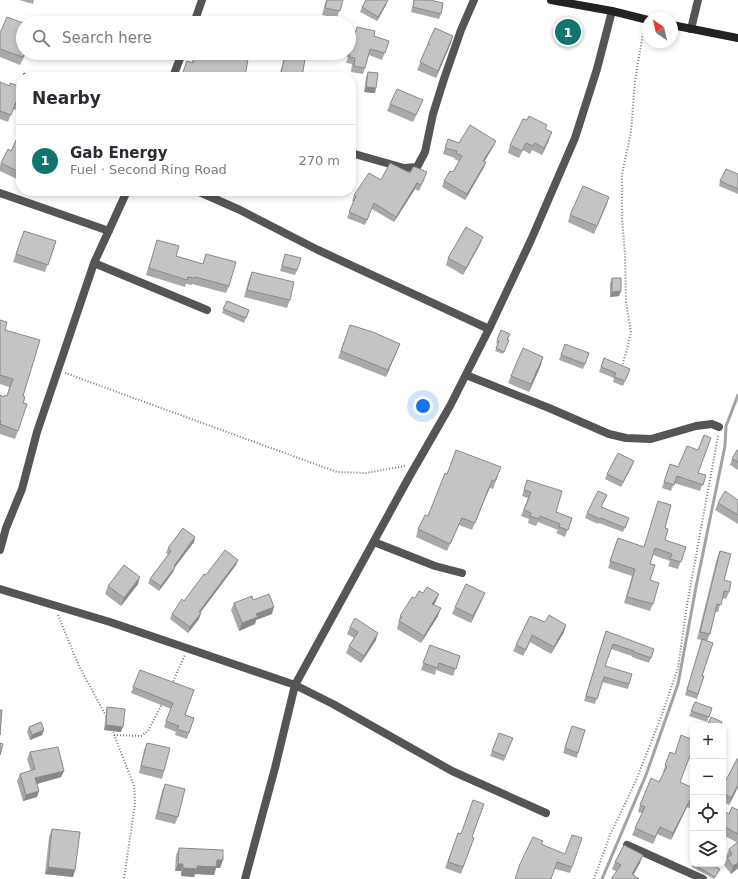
<!DOCTYPE html>
<html lang="en">
<head>
<meta charset="utf-8">
<style>
	body { margin:0; font-family:"DejaVu Sans",sans-serif; background:#f2f2f3; color:#2b2b33 }
	.controls { position:absolute; right:12px; bottom:12px; display:grid; overflow:hidden; border-radius:8px; box-shadow:0 2px 6px #0003 }
	.controls button { width:36px; height:36px; display:grid; place-items:center; padding:0; border:0; border-bottom:1px solid #e1e1e2; background:#fff; color:#2b2b33; font:20px sans-serif }
	.compass { position:absolute; left:642px; top:12px; width:36px; height:36px; border-radius:50%; background:#fff; box-shadow:0 2px 6px #0003; rotate:326deg }
	.you { position:absolute; left:423px; top:406px; width:14px; height:14px; margin:-10px; border:3px solid #fff; border-radius:50%; background:#1a73e8; box-shadow:0 0 0 6px #1a73e833 }
	.badge { display:grid; place-items:center; width:26px; height:26px; border-radius:50%; background:#0f766e; color:#fff; font-size:13px; font-weight:700 }
	.pin { position:absolute; translate:-50% -50%; border:2px solid #fff; box-shadow:0 1px 4px #0006 }
	.list { margin:0; padding:0; list-style:none }
	h2 { display:flex; justify-content:space-between; align-items:center; height:52px; margin:0; padding:0 16px; font-size:17px }
	h2 small { font-size:13px; font-weight:400; color:#7c7c81 }
	.list li { display:grid; grid-template-columns:26px 1fr auto; gap:12px; align-items:center; box-sizing:border-box; height:72px; padding:0 16px; border-top:1px solid #e1e1e2 }
	.list b { display:block; font-size:15px; white-space:nowrap }
	.list p { margin:0; font-size:13px; white-space:nowrap; color:#7c7c81 }
	.list em { font-size:13px; font-style:normal; color:#7c7c81 }
	.icon { flex:none; width:22px; height:22px; fill:none; stroke:currentColor; stroke-width:2; stroke-linecap:round; stroke-linejoin:round }
	.map { position:relative; flex:none; width:738px; height:879px; overflow:hidden }
	.search { position:absolute; background:#fff; box-shadow:0 2px 6px #0003; left:16px; top:16px; width:340px; height:44px; display:flex; align-items:center; gap:10px; box-sizing:border-box; padding:0 14px; border-radius:22px; color:#7c7c81; font-size:15px }
	.panel { position:absolute; background:#fff; box-shadow:0 2px 6px #0003; left:16px; top:72px; width:340px; height:124px; border-radius:16px }
	.map>svg:first-child { display:block }
</style>
</head>
<body>
<div class="map">
<svg width="738" height="879" viewBox="0 0 738 879">
	<rect width="100%" height="100%" fill="#fff"/>
	<g fill="none" stroke-linecap="round" stroke-linejoin="round">
		<path stroke="#a3a3a3" stroke-width="3" d="M602 879 646 775 678 684 696 587 725 446 726 426 738 395"/>
		<path stroke="#777" stroke-width="2" stroke-dasharray="1 2" stroke-linecap="butt" d="M622 367 631 333 626 302 625 254 622 219V174L631 132 635 81 644 27
			M65 373 337 472 366 473 405 466
			M58 615 79 666 106 716
			M172 684 185 655
			M112 729 134 786 135 804 124 879
			M114 735 141 736 148 731 162 704
			M594 879 610 835 635 783 661 717 678 668 687 605 718 436"/>
		<path stroke="#555" stroke-width="4.5" d="M25 75 30 77"/>
		<path stroke="#555" stroke-width="8" d="M194 23 202 0
			M691 29 698 0
			M173 77 182 53
			M351 153 404 168 417 167 425 152 433 114 444 79 461 30 474 0
			M197 191 240 210 318 250 489 329
			M0 193 109 231
			M94 263 207 310
			M466 375 549 408 609 434 626 438 651 439 696 426 712 424 719 427
			M374 542 435 566 462 573
			M0 550 6 528 22 489 37 432 94 263 127 191
			M0 589 110 622 295 685 333 704 452 771 546 813
			M627 845 703 879
			M245 879 275 768 295 685 408 479 450 406 489 329 531 240 575 138 597 69 612 11"/>
		<path stroke="#222" stroke-width="8" d="M551 0 612 11 648 20
			M672 25 738 38"/>
	</g>
	<path fill="#a9a9a9" d="M19 0H34L33 4Z
		M326 0H343L337 18 322 15Z
		M414 0H430L441 14 439 19 411 12Z
		M386 5 377 21 360 12 362 7Z
		M357 27 374 36 389 41 382 60 369 55 363 74 351 72 352 64 346 63 348 57 343 55 344 53H349V37L353 38Z
		M435 28 451 43 436 78 417 70Z
		M0 33 23 53H26L20 65 0 57Z
		M195 53H249L245 77H181L187 61 192 62Z
		M285 53H306L302 77H279Z
		M368 72 375 93 364 92 366 77Z
		M0 82 21 91V111L13 109 8 122 0 119Z
		M390 104 420 107 413 122 387 111Z
		M545 129 549 140 542 155 532 150 530 154 523 150 519 158 508 153 510 145Z
		M21 135V181L0 171V165L8 149 11 151Z
		M448 139 459 143 496 141 493 147 484 162H486L483 169 465 200 442 187 444 181 453 172 459 161 454 159 455 158 443 154Z
		M410 173 425 178 419 191 415 189 394 222 372 209 365 225 347 218 354 202 352 201 354 195 381 180Z
		M738 174V194L719 186 720 181Z
		M609 197 594 234 568 222 570 215Z
		M24 231 56 241 45 272 13 262Z
		M483 237 480 244 463 275 446 265 448 258Z
		M157 240 176 256 203 264 206 254 229 286 226 293 192 284V285L186 284 185 287 146 275Z
		M285 254 297 270 295 275 280 271Z
		M252 272 290 300 287 308 244 297 249 279Z
		M612 278 619 296 610 297V283Z
		M227 301 249 310 244 323 222 313Z
		M0 320 5 330 23 396V403L18 431 15 439 0 434V395L4 397 7 396 9 387 0 384Z
		M350 325 400 344 386 377 338 358Z
		M501 330 508 340H509L503 354 495 351 498 344 496 343Z
		M565 344 585 364 583 369 559 360Z
		M604 358 630 369 623 386 613 382 614 378 599 372Z
		M541 365 529 392 508 383 511 376Z
		M738 450V470L730 465 732 459Z
		M634 461 632 466 621 487 605 479 607 474Z
		M670 464 706 475 700 491 674 483 671 491 662 488Z
		M501 467 493 489 490 488 472 530 459 525 447 551 416 537 418 529 428 516 447 474Z
		M527 480 556 512 572 518 565 537 556 533 558 530 538 522 536 526 528 523 529 519 521 516 528 498 522 496Z
		M605 500 601 507 629 518 623 532 599 523 598 524 585 518 587 513Z
		M738 500V524L715 510 718 503Z
		M658 501 665 528V540L686 547 678 569 668 566 670 561 653 555 650 564V580L653 604 650 611 624 603 632 576 608 568 618 538 644 547Z
		M195 537 194 542 175 567 173 572 159 591 148 583 150 579 168 555 166 553 168 548Z
		M720 551 724 580 729 592 726 599 722 598 718 612H715L710 634 707 641 702 676H704L697 699 685 695 702 640 697 639 717 558Z
		M238 560 236 565 200 613 199 619 188 633 170 619 172 614 184 601 206 575Z
		M138 584 121 606 105 594 108 586Z
		M423 593 439 594 436 601 434 605 438 616 421 643 397 629 400 616 415 598Z
		M253 600 272 614 256 620 255 624 239 631 231 610 234 603Z
		M482 600 471 623 452 614 455 607Z
		M530 616 564 632 551 654 530 642 523 656 513 651 516 645Z
		M350 627 376 640 361 663 346 653 349 646 354 638 347 634Z
		M604 636 654 649 649 663 632 657V656L611 649 605 666 629 684 628 689 602 682 595 704 584 701Z
		M430 645 460 656 453 676 436 670 435 675 421 670Z
		M140 670 185 715 194 718 187 739 175 735 176 732 164 727 171 709 131 693Z
		M695 702 712 708 707 722 689 716Z
		M107 707 121 732 104 730 106 712Z
		M29 727 44 730 42 735 30 740 27 732Z
		M570 731 578 753 577 758 563 753Z
		M499 733 513 738 504 761 490 756Z
		M147 743 164 771 162 779 139 773 144 750Z
		M30 752 64 771 61 777 37 784V797L23 801 17 781 20 774 31 771 27 759Z
		M670 752 680 782 693 788V810L687 807 671 840 657 834 653 844 632 835 642 813 638 812 640 805 659 782 664 773 663 772Z
		M738 759V787L729 805 723 802V786Z
		M165 784 178 817 175 824 155 819 162 791Z
		M738 810V870L737 869 731 874 724 865 727 858 726 857 729 849 738 843 723 835V811L729 814Z
		M52 829 75 870 73 877 45 874 49 837Z
		M458 833 474 838 461 874 445 868Z
		M542 844 572 867 570 873 555 869Z
		M179 848 223 860 220 868H216L214 875 195 874 194 877 181 876V871H175L176 855Z
		M615 862 640 863 633 875 617 872 612 869Z
		M693 864 720 869 714 879 692 867Z"/>
	<path fill="#898989" d="M388 0 386 5 377 21 378 17Z
		M453 36 451 43 436 78 438 71Z
		M366 87 376 88 375 93 364 92Z
		M552 132 549 140 542 155 544 148Z
		M496 141 493 147 481 167 483 161Z
		M486 162 483 169 465 200 467 194Z
		M417 183 415 189 394 222 396 217Z
		M609 197 607 204 594 234 597 226Z
		M483 237 480 244 463 275 466 268Z
		M621 291 619 296 610 297 612 292Z
		M400 344 397 351 386 377 388 370Z
		M543 357 541 365 529 392 531 384Z
		M634 461 632 466 621 487 623 482Z
		M195 537 194 542 172 571 174 566Z
		M238 560 236 565 197 617 199 612Z
		M175 567 173 572 159 591 161 586Z
		M140 577 138 584 121 606 124 598Z
		M485 593 482 600 471 623 473 616Z
		M439 594 436 601 430 611 432 604Z
		M274 607 272 614 256 620 255 624 239 631 242 623 256 614Z
		M441 608 438 616 421 643 424 636Z
		M201 613 199 619 188 633 190 627Z
		M566 625 564 632 551 654 554 647Z
		M378 633 376 640 361 663 364 656Z
		M106 725 123 727 121 732 104 730Z
		M44 730 42 735 30 740 32 735Z
		M64 771 61 777 33 785 35 778Z
		M738 785V787L729 805 731 798Z
		M39 791 37 797 23 801 26 795Z
		M690 800 687 807 671 840 673 833Z
		M660 827 657 834 653 844 655 837Z
		M643 855 640 863 631 879 632 874Z
		M217 860H223L220 868H216L214 875 195 874 194 877 181 876 183 868 197 866Z
		M738 863V866L737 869 731 874 733 866Z
		M178 864H183L181 871H175Z
		M48 867 75 870 73 877 45 874Z"/>
	<path fill="#c4c4c4" stroke="#898989" d="M327 0H343L340 11 325 8Z
		M366 0H388L378 17 362 7Z
		M414 0H430L443 3 441 14 413 7Z
		M7 17 23 23V53H25L23 57 0 49V33Z
		M357 27 375 31 374 36 389 41 385 53 370 49 365 68 354 66 355 58 349 57 350 50H349V37L354 38Z
		M435 28 453 36 438 71 420 62 428 44 430 45 428 43Z
		M195 53H249L245 77H187L182 75 187 61 193 63Z
		M286 53H306L302 77H280Z
		M368 72 378 73 376 88 366 87Z
		M0 82 10 86V83L21 87 19 90 21 91V103L16 102 11 115 0 111Z
		M397 89 423 100 416 115 390 104Z
		M529 116 547 125 545 129 552 132 544 148 535 143 533 146 526 143 522 151 510 145 523 119 527 120Z
		M470 125 496 141 483 161 486 162 467 194 444 181 450 171 453 172 462 156 456 153 457 151 445 148 448 139 459 143Z
		M19 134 21 135V173L1 163 8 149 11 151Z
		M390 163 410 173 413 167H415L427 172 421 185 417 183 396 217 374 203 367 220 349 212 356 196 354 195 369 173 381 180Z
		M726 169 738 174V189L720 181Z
		M583 186 609 197 597 226 570 215Z
		M466 227 483 237 466 268 448 258Z
		M24 231 56 241 48 265 16 254Z
		M157 240 179 246 176 256 203 264 206 254 236 262 229 286 195 277 194 278 188 277 187 280 149 268Z
		M285 254 301 258 297 270 282 266Z
		M252 272 294 282 290 300 247 290Z
		M612 278H621V291L612 292Z
		M227 301 249 310 246 318 223 309Z
		M0 320 7 322 5 330 40 340 23 396 25 397 23 403 27 404 18 431 0 424 1 421H0V395L4 397 5 395 7 396 13 379 0 375Z
		M350 325 373 332 400 344 388 370 341 351Z
		M501 330 510 334 507 340H509L504 352 496 348 499 341 497 340Z
		M565 344 589 353 585 364 561 355Z
		M523 348 543 357 531 384 511 376Z
		M604 358 630 369 625 381 614 377 616 373 601 367Z
		M704 435 711 438 698 473 706 475 703 485 677 476 674 485 664 482 670 464 678 467 687 446 698 450Z
		M456 450 501 467 495 481 492 480 475 523 462 518 450 544 418 529 425 515 428 516 445 473 447 474Z
		M737 450H738V462L732 459Z
		M618 453 634 461 623 482 607 474Z
		M527 480 562 491 556 512 572 518 568 530 559 527 560 524 540 516 539 519 530 516 531 513 524 510 531 492 524 490Z
		M598 491 607 495 601 507 629 518 625 528 601 518 600 519 587 513Z
		M725 491 738 500V515L718 503Z
		M658 501 671 505 665 528 668 529 665 540 686 547 681 562 670 559 672 554 655 548 650 564 655 565 650 580 659 583 653 604 627 597 635 569 610 561 618 538 644 547Z
		M183 528 195 537 174 566 175 567 161 586 150 579 171 551 168 548Z
		M225 550 238 560 199 612 201 613 190 627 172 614 182 599 184 601 204 574 206 575Z
		M720 551 731 554 724 580 731 582 729 592 724 591 721 605 717 604 710 634 700 632Z
		M124 565 140 577 124 598 108 586Z
		M466 584 485 593 473 616 455 607Z
		M427 587 439 594 432 604 441 608 424 636 399 621 402 617 400 616 412 597 415 598 419 591 423 593Z
		M269 594 274 607 256 614 258 617 242 623 234 603 252 596 253 600Z
		M549 615 566 625 554 647 532 635 526 650 516 645 530 616 545 622Z
		M355 618 378 633 364 656 349 646 358 632 350 627Z
		M606 631 654 649 651 658 634 652V651L613 644 605 666 632 674 629 684 604 677 597 699 586 696Z
		M702 639 713 643 702 676H704L698 694 687 690Z
		M430 645 460 656 456 669 439 663 437 668 423 663Z
		M140 670 194 690 185 715 194 718 189 733 177 729 179 726 166 721 173 703 133 687Z
		M695 702 712 708 709 717 691 711Z
		M107 707 125 709 123 727 106 725Z
		M0 710H2L0 735Z
		M711 717 722 722 720 726H707Z
		M41 722 44 730 32 735 29 727Z
		M572 726 585 730 578 753 565 748Z
		M499 733 513 738 505 756 492 751Z
		M681 735 693 740V748L680 782 693 788V802L690 800 673 833 660 827 655 837 635 828 645 807 640 805 651 778 659 782 667 766 665 765 670 752 675 754Z
		M0 743 3 744 0 755Z
		M147 743 170 748 164 771 141 766Z
		M58 747 64 771 35 778 39 791 26 795 20 774 35 769 30 752Z
		M737 759H738V785L731 798 723 793V786Z
		M165 784 185 789 178 817 158 812Z
		M473 800 484 804 472 837 474 838 463 867 448 862 458 833 461 834Z
		M732 807 738 810V834L723 826V811L729 814Z
		M52 829 80 832 75 870 48 867Z
		M572 835 582 838 572 867 557 862 551 879H515L520 864 533 837 543 841 541 844 565 854Z
		M738 842V863L733 866 727 858 732 854 729 849Z
		M624 845 643 855 632 874 639 879H611L621 865 615 862Z
		M179 848 223 850V860H217L216 867 197 866V869L183 868V864H178Z
		M693 864H710L720 869 715 877Z"/>
</svg>
<div class="controls">
<button>+</button>
<button>−</button>
<button><svg class="icon" aria-label="locate" viewBox="0 0 24 24"><circle cx="12" cy="12" r="6"/><path d="M12 2v4M12 18v4M2 12h4M18 12h4"/></svg></button>
<button><svg class="icon" aria-label="layers" viewBox="0 0 24 24"><path d="M12 4l9 5-9 5-9-5zM3 14l9 5 9-5"/></svg></button>
</div>
<svg class="compass" viewBox="-18 -18 36 36"><path d="M0-13l5 13h-10z" fill="#e53935"/><path d="M0 13l5-13h-10z" fill="#7c7c81"/></svg>
<div class="you"></div>
<div class="pin badge" style="left:568px;top:32px">1</div>
<div class="search"><svg class="icon" aria-label="search" viewBox="0 0 24 24"><circle cx="10" cy="10" r="6"/><path d="M15 15l6 6"/></svg>Search here</div>
<section class="panel">
<h2>Nearby<small></small></h2>
<ul class="list">
<li><span class="badge">1</span><div><b>Gab Energy</b><p>Fuel · Second Ring Road</p></div><em>270 m</em></li>
</ul>
</section>
</div>
</body>
</html>
